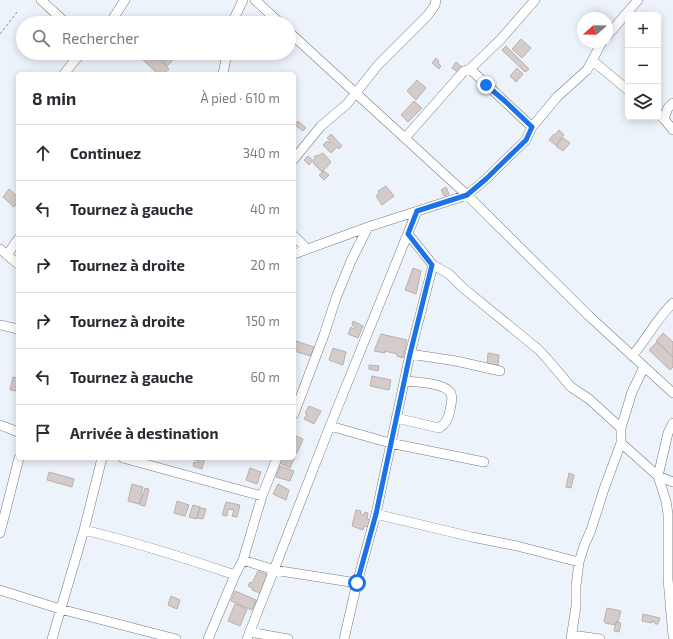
<!DOCTYPE html>
<html lang="fr">
<head>
<meta charset="utf-8">
<style>
	body { margin:0; font-family:"Exo 2",sans-serif; background:#f2f2f3; color:#2b2b33 }
	.controls { position:absolute; right:12px; top:12px; display:grid; overflow:hidden; border-radius:6px; box-shadow:0 2px 10px #0003 }
	.controls button { width:36px; height:36px; display:grid; place-items:center; padding:0; border:0; border-bottom:1px solid #e1e1e2; background:#fff; color:#2b2b33; font:20px sans-serif }
	.compass { position:absolute; left:577px; top:12px; width:36px; height:36px; border-radius:50%; background:#fff; box-shadow:0 2px 10px #0003; rotate:250deg }
	.stop { position:absolute; width:12px; height:12px; margin:-9px; border:3px solid #1a73e8; border-radius:50%; background:#fff }
	.stop.end { background:#1a73e8; border-color:#fff; box-shadow:0 1px 4px #0008 }
	.list { margin:0; padding:0; list-style:none }
	h2 { display:flex; justify-content:space-between; align-items:center; height:52px; margin:0; padding:0 16px; font-size:17px }
	h2 small { font-size:13px; font-weight:400; color:#7c7c81 }
	.list li { display:grid; grid-template-columns:26px 1fr auto; gap:12px; align-items:center; box-sizing:border-box; height:56px; padding:0 16px; border-top:1px solid #e1e1e2 }
	.list b { display:block; font-size:15px; white-space:nowrap }
	.list em { font-size:13px; font-style:normal; color:#7c7c81 }
	.icon { flex:none; width:22px; height:22px; fill:none; stroke:currentColor; stroke-width:2; stroke-linecap:round; stroke-linejoin:round }
	.map { position:relative; flex:none; width:673px; height:639px; overflow:hidden }
	.search { position:absolute; background:#fff; box-shadow:0 2px 10px #0003; left:16px; top:16px; width:280px; height:44px; display:flex; align-items:center; gap:10px; box-sizing:border-box; padding:0 14px; border-radius:22px; color:#7c7c81; font-size:15px }
	.panel { position:absolute; background:#fff; box-shadow:0 2px 10px #0003; left:16px; top:72px; width:280px; height:388px; border-radius:6px }
	.map>svg:first-child { display:block }
</style>
</head>
<body>
<div class="map">
<svg width="673" height="639" viewBox="0 0 673 639">
	<rect width="100%" height="100%" fill="#edf3fa"/>
	<path fill="#d5cbc9" stroke="#b9b0ae" d="M521 39 531 48 522 58 512 49Z
		M506 46 529 69 525 72 502 50Z
		M150 53H152L169 69 164 74H158L143 60Z
		M154 53H172L175 56 172 59 169 55 168 56 172 61 167 66Z
		M436 58 439 61 438 63 441 66 439 69 432 63Z
		M456 62 463 68 459 73 452 68Z
		M517 68 523 74 516 82 510 76Z
		M417 80 426 88 416 100 407 91Z
		M414 101 422 108 408 122 401 115Z
		M298 121 306 128 303 131 295 125Z
		M559 130 564 135 556 145 549 140 554 134 555 135Z
		M331 134 342 146 339 149 337 147 331 153 323 145 327 141 329 143 330 141 327 138Z
		M563 138 570 143 563 151 556 146Z
		M323 153 331 162 322 172 313 163 315 159 314 158 316 155 317 156Z
		M308 156 313 160 309 165 304 160Z
		M324 171 329 175 324 180 319 175Z
		M386 186 394 196 382 205 376 196 379 193 378 191Z
		M446 187 449 194 444 196 441 190Z
		M9 189 18 197V202L14 207 3 197Z
		M413 268 421 271 416 294 405 290Z
		M353 321 363 326 358 338 348 334 351 327 354 329 355 327 352 325Z
		M663 333 673 342V357L656 341Z
		M381 334 407 340 403 358 397 356V354L385 351V353L374 351Z
		M296 341 314 347 311 356 294 351Z
		M657 342 673 357V367L670 370 649 350Z
		M333 348 346 352 343 365 329 360Z
		M488 353 499 355 498 366 487 364Z
		M369 365 379 366 378 371 369 369Z
		M372 376 391 380 389 390 370 386Z
		M13 377 18 378 17 391 10 390Z
		M309 406 321 411 314 424 304 419 307 414 305 413Z
		M294 435 303 439 297 453 294 452Z
		M294 453 296 454 290 468 279 463 282 458H294Z
		M196 458H205L202 469 193 466 194 462 198 463 199 461 195 460Z
		M280 466 294 471 290 481 276 477Z
		M250 468 261 472 257 484 246 480Z
		M49 472 74 479 72 487 47 480Z
		M569 473 574 475 571 488 566 487Z
		M132 484 143 487 141 495H143L142 497H141L139 504 128 501Z
		M278 484 289 490 286 500 273 494Z
		M145 488 149 489 145 506 140 505Z
		M177 501 189 505 185 516 174 513Z
		M226 502 240 505 237 517 232 516 234 510 228 509 227 516 222 515Z
		M193 505 200 507 196 519 189 517Z
		M200 508 206 509 203 519 197 518Z
		M356 510 361 511 360 514 364 515 365 512 368 513 367 519 370 520 369 527 364 526 363 530 352 526Z
		M258 571 270 576 263 594 252 590 253 588 248 586 250 582 252 583Z
		M235 591 256 600 252 610 231 601Z
		M171 596 180 600 177 609 168 605Z
		M235 604 247 609 240 626 228 621Z
		M607 608 621 611 618 622H616V625L605 623V622L604 621Z
		M643 614 660 618 658 624H655V622L652 621V623L642 621Z
		M616 622 621 623 619 632 614 631Z"/>
	<g fill="none" stroke-linecap="round" stroke-linejoin="round">
		<g stroke="#767b81" stroke-width="10">
			<path id="minor" d="M41 0 66 23
				M255 0 280 23
				M110 23 125 0
				M232 23 243 0
				M289 32 467 195 589 316 673 393
				M607 36 638 0
				M593 61 628 90
				M470 69 501 39 535 0
				M64 74 75 60 82 53
				M223 74 227 53
				M658 114 664 119 668 108 673 103
				M664 119 673 130
				M405 138 464 71 470 69 532 127
				M294 159 321 126 347 104 378 65 428 15 435 5 436 0
				M408 234 433 265 449 274 462 287 539 350 548 360 571 387 589 399 621 428
				M294 236 307 249
				M0 249 18 264
				M294 254 368 227 467 195 486 179 526 140 532 127 557 97 587 70 602 42
				M7 255 18 239
				M0 325 18 329
				M410 354 456 361 500 371
				M632 356C647 339 657 318 673 303
				M294 414 324 335 336 298 351 261 368 227
				M396 418 439 428C446 424 449 417 450 410 451 405 453 399 451 394 447 383 415 382 404 381
				M673 423 668 433 658 476 666 501 668 514V579L673 636
				M0 425 18 432
				M330 426 390 443 484 462
				M621 443 658 476 673 482
				M123 458 262 496
				M376 514 472 537 517 546 579 562
				M84 530C135 542 185 558 235 575
				M0 533 19 458
				M243 560 274 570 357 583
				M0 590 60 609 176 639
				M250 632 288 639
				M572 635 600 639
				M52 639 84 530 102 458
				M208 639 235 575 243 560 262 496 277 458
				M247 639 330 426 417 211
				M344 639 357 583 376 514 410 354 433 265
				M571 639 576 606V586L579 562 584 546 591 530 604 489 621 443V428L632 392 644 367"/>
		</g>
		<path stroke="#91959a" stroke-width="1" stroke-dasharray="3 2" stroke-linecap="butt" d="M0 34 17 12"/>
		<use href="#minor" stroke="#fff" stroke-width="9"/>
	</g>
	<g fill="none" stroke-linecap="round" stroke-linejoin="round">
		<path stroke="#1a73e8" stroke-width="5" d="M357 583 376 514 410 354 432 265 408 234 417 211 467 195 486 179 526 140 532 127 506 102 486 85"/>
	</g>
</svg>
<div class="controls">
<button>+</button>
<button>−</button>
<button><svg class="icon" aria-label="layers" viewBox="0 0 24 24"><path d="M12 4l9 5-9 5-9-5zM3 14l9 5 9-5"/></svg></button>
</div>
<svg class="compass" viewBox="-18 -18 36 36"><path d="M0-13l5 13h-10z" fill="#e53935"/><path d="M0 13l5-13h-10z" fill="#7c7c81"/></svg>
<div class="stop" style="left:357px;top:583px"></div>
<div class="stop end" style="left:486px;top:85px"></div>
<div class="search"><svg class="icon" aria-label="search" viewBox="0 0 24 24"><circle cx="10" cy="10" r="6"/><path d="M15 15l6 6"/></svg>Rechercher</div>
<section class="panel">
<h2>8 min<small>À pied · 610 m</small></h2>
<ul class="list">
<li><svg class="icon" aria-label="ahead" viewBox="0 0 24 24"><path d="M12 20V5M6 11l6-6 6 6"/></svg><div><b>Continuez</b></div><em>340 m</em></li>
<li><svg class="icon" aria-label="left" viewBox="0 0 24 24"><path d="M17 20v-9H6M10 6l-5 5 5 5"/></svg><div><b>Tournez à gauche</b></div><em>40 m</em></li>
<li><svg class="icon" aria-label="right" viewBox="0 0 24 24"><path d="M7 20v-9h11M14 6l5 5-5 5"/></svg><div><b>Tournez à droite</b></div><em>20 m</em></li>
<li><svg class="icon" aria-label="right" viewBox="0 0 24 24"><path d="M7 20v-9h11M14 6l5 5-5 5"/></svg><div><b>Tournez à droite</b></div><em>150 m</em></li>
<li><svg class="icon" aria-label="left" viewBox="0 0 24 24"><path d="M17 20v-9H6M10 6l-5 5 5 5"/></svg><div><b>Tournez à gauche</b></div><em>60 m</em></li>
<li><svg class="icon" aria-label="arrive" viewBox="0 0 24 24"><path d="M6 21V4h12l-3 4 3 4H6"/></svg><div><b>Arrivée à destination</b></div></li>
</ul>
</section>
</div>
</body>
</html>
